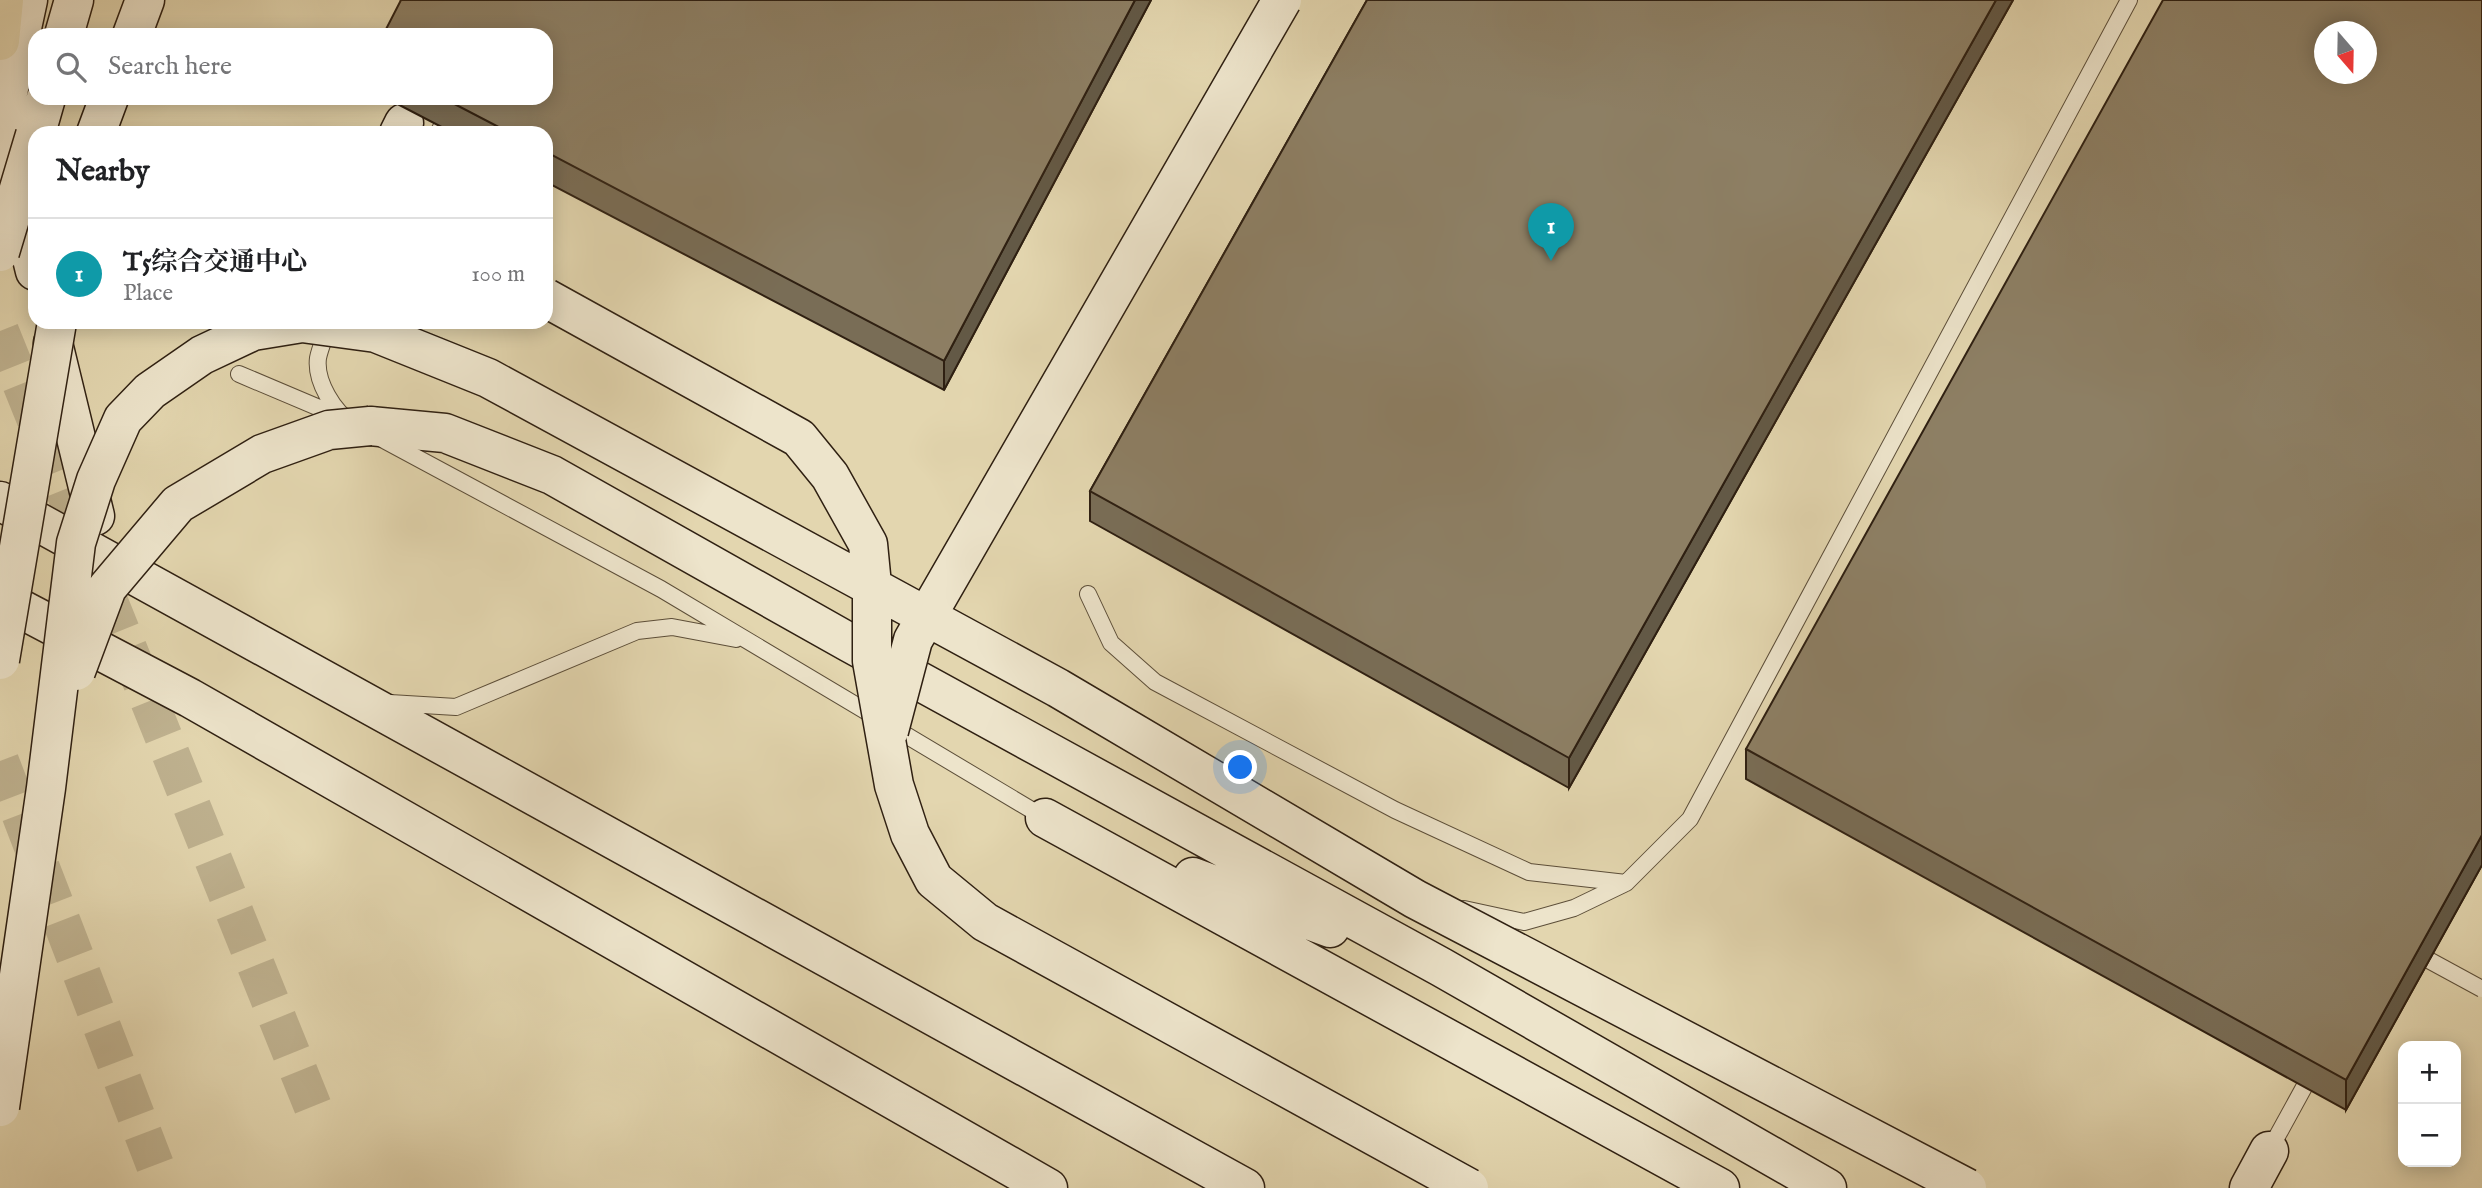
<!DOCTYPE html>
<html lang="en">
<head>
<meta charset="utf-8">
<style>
	body { margin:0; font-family:"IM FELL English","Noto Serif SC",serif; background:#f6f6f6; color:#202124 }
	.controls { position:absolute; right:21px; bottom:21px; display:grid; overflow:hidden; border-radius:14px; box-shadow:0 4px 18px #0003 }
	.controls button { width:63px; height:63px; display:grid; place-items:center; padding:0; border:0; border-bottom:2px solid #e0e0e0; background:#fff; color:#202124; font:35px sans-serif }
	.compass { position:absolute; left:2314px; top:21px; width:63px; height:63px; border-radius:50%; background:#fff; box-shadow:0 4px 18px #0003; rotate:160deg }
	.you { position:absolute; left:1241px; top:768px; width:24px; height:24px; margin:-18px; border:5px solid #fff; border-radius:50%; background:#1a73e8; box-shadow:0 0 0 10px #1a73e833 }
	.badge { display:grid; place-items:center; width:46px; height:46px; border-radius:50%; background:#111827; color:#fff; font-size:23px; font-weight:700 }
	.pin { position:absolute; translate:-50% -58px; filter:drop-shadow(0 2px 4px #0008) }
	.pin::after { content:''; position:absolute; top:37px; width:24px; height:21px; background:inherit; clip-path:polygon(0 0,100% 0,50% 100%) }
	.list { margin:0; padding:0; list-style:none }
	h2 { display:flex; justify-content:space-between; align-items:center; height:91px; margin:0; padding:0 28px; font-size:30px }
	h2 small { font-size:23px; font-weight:400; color:#757577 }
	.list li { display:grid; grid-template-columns:46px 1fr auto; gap:21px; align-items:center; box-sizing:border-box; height:112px; padding:0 28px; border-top:2px solid #e0e0e0 }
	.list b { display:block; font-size:26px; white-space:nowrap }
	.list p { margin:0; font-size:23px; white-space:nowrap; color:#757577 }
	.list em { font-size:23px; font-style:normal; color:#757577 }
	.icon { flex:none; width:38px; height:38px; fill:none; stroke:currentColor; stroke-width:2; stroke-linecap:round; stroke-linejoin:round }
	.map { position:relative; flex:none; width:2482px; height:1188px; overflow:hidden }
	.search { position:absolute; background:#fff; box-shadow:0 4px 18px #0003; left:28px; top:28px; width:525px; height:77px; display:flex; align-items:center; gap:18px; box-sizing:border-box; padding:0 24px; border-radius:21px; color:#757577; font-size:26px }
	.panel { position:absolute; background:#fff; box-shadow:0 4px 18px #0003; left:28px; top:126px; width:525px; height:203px; border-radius:21px }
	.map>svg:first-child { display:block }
</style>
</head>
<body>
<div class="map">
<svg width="2482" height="1188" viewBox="0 0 2482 1188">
	<rect width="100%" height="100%" fill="#e3d6af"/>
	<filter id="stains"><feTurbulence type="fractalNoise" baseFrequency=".00286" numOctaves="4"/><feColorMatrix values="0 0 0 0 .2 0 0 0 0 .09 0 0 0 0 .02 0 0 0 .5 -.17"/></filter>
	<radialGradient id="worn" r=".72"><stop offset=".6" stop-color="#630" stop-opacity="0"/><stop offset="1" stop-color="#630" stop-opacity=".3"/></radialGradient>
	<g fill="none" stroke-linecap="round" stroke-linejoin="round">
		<path stroke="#bfb290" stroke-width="38" stroke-dasharray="38 19" stroke-linecap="butt" d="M0 331 313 1107
			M0 761 155 1165"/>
		<g stroke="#5c4e39" stroke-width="18">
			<path id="lane" d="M438 133 458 98
				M328 327C325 337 320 348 318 358 315 381 334 413 353 423
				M239 374 343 418
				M382 439 661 589 1045 818
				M1088 594 1111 643 1155 682 1395 810 1529 872 1626 883
				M390 703 456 707 637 631 672 627 736 639
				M1464 909 1524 922 1574 908 1626 883 1690 819 2129 0
				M2269 1151 2314 1069"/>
		</g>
		<g stroke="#2f2012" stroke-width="41">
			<path id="secondary" d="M64 35 74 0
				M132 35 145 0
				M0 129 35 271
				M0 130 28 0
				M36 133 46 98
				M96 133 109 98
				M399 133 404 123
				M53 343 95 516
				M370 426 445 433 552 475 850 643 1441 967 1827 1188
				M0 501 1245 1188
				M0 598 190 698 1048 1188
				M1045 818 1720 1188
				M1193 877 1330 928
				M2249 1188 2269 1151"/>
		</g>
		<g stroke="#2f2012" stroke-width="41">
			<path id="primary" d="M0 41 4 0"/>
		</g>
		<use href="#lane" stroke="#ede4cb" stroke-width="16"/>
		<use href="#secondary" stroke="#ede4cb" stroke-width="38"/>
		<use href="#primary" stroke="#e3d6af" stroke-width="38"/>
		<g stroke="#5c4e39" stroke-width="18" stroke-linecap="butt">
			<path id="lane-bridge" d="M2412 951 2482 989"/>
		</g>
		<g stroke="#2f2012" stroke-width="41" stroke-linecap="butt">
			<path id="secondary-bridge" d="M0 252 35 135
				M546 298 799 438 830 476 868 544 872 585V661L894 785 910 834 934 880 985 922 1469 1188
				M0 660 57 322
				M76 671 107 588 178 504 262 454 329 430 370 426
				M889 731 913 640 1282 0
				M0 1107 46 788 76 543 96 480 123 419 150 391 202 355 253 331 302 323 376 333 488 378 1058 688 1415 899 1967 1188"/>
		</g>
		<use href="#lane-bridge" stroke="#ede4cb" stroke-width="16"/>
		<use href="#secondary-bridge" stroke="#ede4cb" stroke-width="38"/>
	</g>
	<path fill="#796d56" stroke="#2f2012" stroke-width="2" d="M401 0H1151L944 390 546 182V133H453L386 98H546Z
		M1367 0H2013L1569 788 1090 521V491Z
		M2482 0V865L2346 1110 1746 779V749Z"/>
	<path fill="#635946" stroke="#2f2012" stroke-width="2" d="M1135 0H1151L944 390V361Z
		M1996 0H2013L1569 788V758Z
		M2482 835V865L2346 1110V1080Z"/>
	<path fill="#8d7f64" stroke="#2f2012" stroke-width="2" fill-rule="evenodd" d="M401 0H1135L944 361 546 152V133H510L443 98H546V35H383Z
		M1367 0H1996L1569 758 1090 491Z
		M2163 0H2482V835L2346 1080 1746 749ZM2325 32H2367V74H2325Z"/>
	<rect width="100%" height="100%" filter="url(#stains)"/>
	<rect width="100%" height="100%" fill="url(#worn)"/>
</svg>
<div class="controls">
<button>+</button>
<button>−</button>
</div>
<svg class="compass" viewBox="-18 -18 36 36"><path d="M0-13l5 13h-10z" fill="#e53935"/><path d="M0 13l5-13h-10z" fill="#757577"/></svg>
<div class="you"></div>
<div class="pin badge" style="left:1551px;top:261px;background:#0f9aa8">1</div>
<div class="search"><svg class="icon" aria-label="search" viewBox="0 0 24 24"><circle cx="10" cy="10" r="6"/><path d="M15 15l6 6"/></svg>Search here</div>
<section class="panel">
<h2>Nearby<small></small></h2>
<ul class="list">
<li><span class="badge" style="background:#0f9aa8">1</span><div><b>T5综合交通中心</b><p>Place</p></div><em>100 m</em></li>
</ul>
</section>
</div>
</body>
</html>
